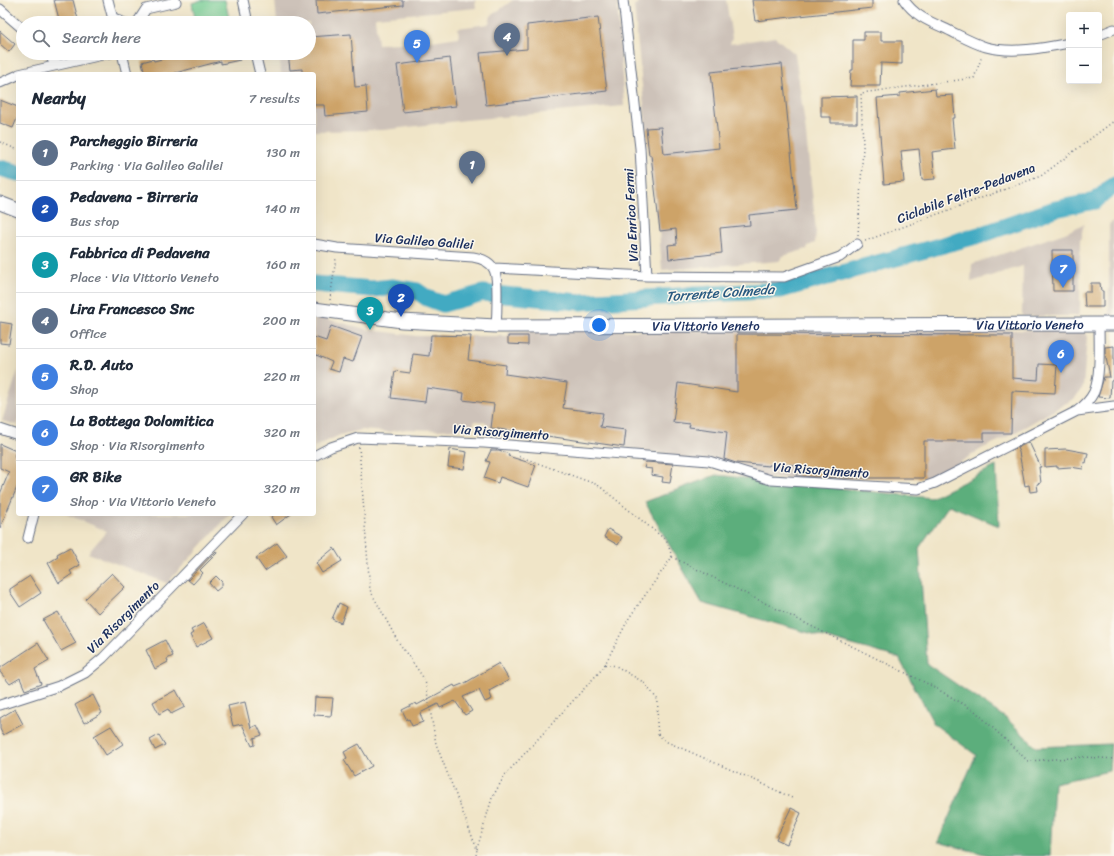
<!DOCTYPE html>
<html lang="en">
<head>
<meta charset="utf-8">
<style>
	body { margin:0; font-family:Sriracha,sans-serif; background:#f2f2f3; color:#1f2937 }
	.controls { position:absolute; right:12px; top:12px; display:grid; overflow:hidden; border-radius:4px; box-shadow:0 4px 16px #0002 }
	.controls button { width:36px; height:36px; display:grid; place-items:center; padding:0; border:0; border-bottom:1px solid #e0e1e3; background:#fff; color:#1f2937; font:20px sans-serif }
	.you { position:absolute; left:599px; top:325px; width:14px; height:14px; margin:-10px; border:3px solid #fff; border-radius:50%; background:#1a73e8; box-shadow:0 0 0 6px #1a73e833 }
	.badge { display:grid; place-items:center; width:26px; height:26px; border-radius:50%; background:#c8321e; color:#fff; font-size:13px; font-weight:700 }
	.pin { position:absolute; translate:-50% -33px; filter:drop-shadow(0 1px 2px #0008) }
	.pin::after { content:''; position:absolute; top:21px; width:14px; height:12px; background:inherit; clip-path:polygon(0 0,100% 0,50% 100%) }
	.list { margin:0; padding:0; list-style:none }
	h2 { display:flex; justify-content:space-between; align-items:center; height:52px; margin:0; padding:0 16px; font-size:17px }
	h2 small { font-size:13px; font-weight:400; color:#747a83 }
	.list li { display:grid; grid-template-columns:26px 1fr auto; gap:12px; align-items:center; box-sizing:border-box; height:56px; padding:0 16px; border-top:1px solid #e0e1e3 }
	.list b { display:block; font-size:15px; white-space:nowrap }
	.list p { margin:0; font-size:13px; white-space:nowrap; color:#747a83 }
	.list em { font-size:13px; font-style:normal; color:#747a83 }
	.icon { flex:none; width:22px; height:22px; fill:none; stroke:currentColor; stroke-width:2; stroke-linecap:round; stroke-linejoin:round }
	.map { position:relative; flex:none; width:1114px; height:856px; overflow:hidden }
	.search { position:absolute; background:#fff; box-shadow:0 4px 16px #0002; left:16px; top:16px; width:300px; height:44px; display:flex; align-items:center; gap:10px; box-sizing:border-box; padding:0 14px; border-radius:22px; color:#747a83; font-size:15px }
	.panel { position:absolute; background:#fff; box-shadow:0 4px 16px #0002; left:16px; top:72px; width:300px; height:444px; border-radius:4px }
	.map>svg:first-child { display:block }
</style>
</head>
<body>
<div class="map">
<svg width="1114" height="856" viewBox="0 0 1114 856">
	<rect width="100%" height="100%" fill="#fbf7ec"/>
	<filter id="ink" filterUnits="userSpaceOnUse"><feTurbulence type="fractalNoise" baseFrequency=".025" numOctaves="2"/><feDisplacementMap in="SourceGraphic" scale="8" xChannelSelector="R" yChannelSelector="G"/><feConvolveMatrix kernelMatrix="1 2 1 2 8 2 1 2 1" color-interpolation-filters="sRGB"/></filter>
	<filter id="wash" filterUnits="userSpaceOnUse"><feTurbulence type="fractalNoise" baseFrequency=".012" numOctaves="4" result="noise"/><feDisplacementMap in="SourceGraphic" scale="16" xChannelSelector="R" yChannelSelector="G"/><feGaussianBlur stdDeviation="0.9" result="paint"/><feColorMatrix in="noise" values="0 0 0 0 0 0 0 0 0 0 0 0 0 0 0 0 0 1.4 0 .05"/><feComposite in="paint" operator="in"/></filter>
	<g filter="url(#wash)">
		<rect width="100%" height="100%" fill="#f0e5c8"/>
		<path fill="#cdc2b9" d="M275 0H475L476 8 376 17 375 18 378 44 425 42 459 37 458 28 489 24 491 16 513 0H617L624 106 466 120 384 130 314 131V74H281L279 53H309V23H277Z
			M642 0H726L732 38 730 44 775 37 795 54 805 125 816 231 815 243 808 246 807 249 783 256 779 261 662 270 659 230 649 155 634 6Z
			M1114 221V317H1113L1109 314V224Z
			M1084 224 1082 232V238L1080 240V308L1078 316H1022L1023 266 971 282 972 264 1065 233Z
			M314 316 370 330 416 336H508L509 331 1083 330 1087 336 1083 387 1075 398 1007 437 983 448 949 469 929 479 924 478H761L670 455 624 447 491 428 485 422 475 421 472 428 438 430 406 429 387 432 361 430 340 435 314 447Z
			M18 370V425L2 421Z
			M66 514H230L167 583 88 553 107 531Z"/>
		<path fill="#71ca91" stroke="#467c78" d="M202 0H225L230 23H196L192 3Z"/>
		<path fill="#5cae7b" stroke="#3c6e6c" d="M996 466 999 526 949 505 919 548 927 664 1007 719 1036 747 1111 744 1109 771 1054 783 1050 856H992L938 842 976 755 934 724 899 658 702 603 645 502 716 475 931 498Z"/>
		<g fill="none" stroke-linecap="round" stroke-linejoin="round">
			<path stroke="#43aac2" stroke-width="17" d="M0 168 18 173
				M314 284 372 289 392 287 417 291 427 298 443 304 483 293 580 302 780 290 983 234 1055 209 1095 201 1114 185"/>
		</g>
		<g id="blocks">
			<path fill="#cda368" d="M54 0H73L79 23H60Z
				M316 0H403V5L317 14Z
				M752 0H872V8L755 21Z
				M598 17 607 91 486 105 480 53 527 49V25Z
				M0 31 15 44 9 52 0 44Z
				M864 32H881V41H902V64L881 63 880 86H850L851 70H853V40H864Z
				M351 34 355 87 366 86 368 112 325 116 324 105H314V74H302V69L290 70 288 53H309V37Z
				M176 53H238L240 60 221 64V61L175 73 176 74H145L142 62 153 59 154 61 177 55Z
				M450 58 456 106 403 112 397 65Z
				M782 64 797 210 749 215 750 225 720 228 722 253 669 259 668 245 677 244 676 229 660 231 651 155H649L646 128 661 127 664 154 719 148 711 72Z
				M935 89 936 96 953 95 955 118H952L955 149 932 152 935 179 922 180 919 149 901 151 904 182 884 184 877 98 900 96V93Z
				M857 96V123H831V117H821V97Z
				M0 100 18 107V116L13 128 0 123Z
				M1052 250H1073V291H1053Z
				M1091 283H1100L1101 291H1103V307H1085L1084 292H1091Z
				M0 322 12 324 9 344 0 343Z
				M331 326 362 337 353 362 343 359 339 372 329 369 332 362 314 354V337L326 341Z
				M737 334 1012 335V378L1038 380 1039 364 1057 365 1055 393 1012 391 1011 433H984V441H924V478H838L797 476 796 465H769V466L736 463 724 459 727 432 689 427 690 424 673 422 678 383 737 392Z
				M431 335 471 336 468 360 506 365 505 374 567 383 563 408 603 413 600 427 626 430 624 447 491 428 494 404 463 400 464 393 427 388 425 402 391 398 395 371 410 373 413 354 429 356Z
				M508 336H528V345L508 344Z
				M1114 346V380L1111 381 1110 398 1098 397 1104 377H1110L1105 353V347Z
				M1029 442 1041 467H1039L1041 483 1037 484 1038 491 1030 492 1029 485 1025 486 1019 452 1017 448Z
				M0 444 16 451 14 457 18 459V485L0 528V494L9 472 0 468Z
				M450 449 467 452 464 469 448 467Z
				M1066 449 1088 453 1086 463 1084 462 1083 469 1070 467 1057 468V466L1045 467V450Z
				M491 450H499L509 454 508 456 536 465 528 487 500 477 498 483 484 478 490 462 486 461Z
				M646 462 673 464 670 483 662 482 663 477 651 475 652 469 644 468Z
				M275 514H291L276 525 271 517Z
				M608 529 622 537 618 545 604 537Z
				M277 543 287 556 265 571 256 558Z
				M70 547 80 565 70 571 72 574 59 583 48 563 58 557 57 554Z
				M334 548 342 561 322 573 316 563Z
				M216 551 217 553 200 570 203 573 193 584 188 580Z
				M112 573 125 587 98 613 85 599Z
				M30 576 41 593 20 607 10 592V589Z
				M216 576 222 582V586L216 591 209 583Z
				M339 603 347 607 341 623 332 619Z
				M58 612 76 643 61 651 43 620Z
				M204 623 213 638 196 647 190 635 193 633 191 630Z
				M165 640 173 656 167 659 168 662 155 669 146 650Z
				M38 643 49 661 35 669 41 684 25 690 20 678 10 684 0 672V668Z
				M499 663 509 680 489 691 492 699 485 702 479 690 463 697 472 711 465 715 455 701 440 708 438 704 420 713 423 722 412 726 409 719 407 720 402 710 416 703 417 705 454 685 455 687 465 683Z
				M176 690 185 707 171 714 168 709 159 714 153 702Z
				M93 695 102 713 84 723 75 705Z
				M315 697 333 698 331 716 314 715Z
				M245 702 251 728 257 725 262 735 254 738 255 745 252 746 242 724 233 726 228 706Z
				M15 709 23 724 3 735 0 729V718Z
				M111 726 123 744 106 755 94 736Z
				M159 735 165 745 155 750 150 740Z
				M359 744 372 766 354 776 344 760 347 758 344 752Z
				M791 808 801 813 787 844 776 839Z"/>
		</g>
	</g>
	<g filter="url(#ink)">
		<use href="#blocks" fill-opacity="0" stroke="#666f83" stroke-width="1"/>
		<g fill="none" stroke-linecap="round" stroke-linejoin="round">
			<g stroke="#666f83" stroke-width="11">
				<path id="minor" d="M108 0 114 23
					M243 0 248 23
					M623 0 640 148 647 276
					M904 0C914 15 928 21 944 28 957 34 972 43 986 47 1012 54 1043 48 1069 43
					M0 9 23 29
					M112 17 124 23
					M137 23 146 9 176 2 175 0
					M1099 35 1114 29
					M48 53 56 65
					M122 53 127 74
					M255 53 260 74
					M19 74 111 53
					M0 83 18 75
					M314 244 337 248 473 257C497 261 497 274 497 294 497 305 497 316 496 326
					M494 268 647 276 784 277 840 257 857 244
					M1077 411 1114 406
					M0 429 18 435
					M314 456 331 447 358 438 484 443 709 461 771 480 918 489 935 483 1077 411C1084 406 1090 400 1094 392 1101 375 1099 343 1099 324
					M28 538 34 514
					M0 705 59 686 85 673 103 658 243 514"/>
			</g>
			<g stroke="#666f83" stroke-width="15">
				<g id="secondary">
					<path d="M0 203 18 210"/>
					<path id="s1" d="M314 309 402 321 496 326 1114 324"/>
				</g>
			</g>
			<path stroke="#666f83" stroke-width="1.5" stroke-dasharray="1 3" stroke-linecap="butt" d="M0 142 18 150
				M858 235 863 147 861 93 974 78 982 56
				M865 241 1041 176 1114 121
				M330 300 336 258
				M359 447 370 590 397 640 425 680 436 744 477 849 476 856
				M672 557 934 687 975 711 1028 761 1084 757 1114 759
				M605 664 616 666 643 682 658 700 657 723 658 734 665 741 759 782 794 799
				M477 849 492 798 505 775 603 668 629 618 672 557 667 541 598 485 518 456"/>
			<use href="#minor" stroke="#fff" stroke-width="9"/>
			<use href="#secondary" stroke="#fff" stroke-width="13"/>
		</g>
	</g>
	<g text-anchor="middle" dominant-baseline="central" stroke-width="3" stroke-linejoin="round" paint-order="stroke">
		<g font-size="13" fill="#1b2f5e" stroke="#fbf7ec">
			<text transform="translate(966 193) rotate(-21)">Ciclabile Feltre-Pedavena</text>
			<text transform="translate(631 215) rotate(-93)">Via Enrico Fermi</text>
			<text transform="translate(424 241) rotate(4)">Via Galileo Galilei</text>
			<text stroke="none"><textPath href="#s1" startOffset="717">Via Vittorio Veneto</textPath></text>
			<text stroke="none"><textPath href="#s1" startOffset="393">Via Vittorio Veneto</textPath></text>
			<text transform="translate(501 432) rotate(4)">Via Risorgimento</text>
			<text transform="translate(821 470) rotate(4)">Via Risorgimento</text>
			<text transform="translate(123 617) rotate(-45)">Via Risorgimento</text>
		</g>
		<g font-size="14" font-style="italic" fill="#295a81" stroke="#fbf7ec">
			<text transform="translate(720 293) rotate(-4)">Torrente Colmeda</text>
		</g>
	</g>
</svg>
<div class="controls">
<button>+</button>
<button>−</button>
</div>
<div class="you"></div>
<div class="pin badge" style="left:472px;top:184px;background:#5c6f8a">1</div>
<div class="pin badge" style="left:401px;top:317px;background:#1a4fb4">2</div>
<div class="pin badge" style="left:370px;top:330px;background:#0f9aa8">3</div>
<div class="pin badge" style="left:507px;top:56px;background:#5c6f8a">4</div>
<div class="pin badge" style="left:417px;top:63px;background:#3f7fe0">5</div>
<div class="pin badge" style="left:1061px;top:373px;background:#3f7fe0">6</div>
<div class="pin badge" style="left:1063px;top:288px;background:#3f7fe0">7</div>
<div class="search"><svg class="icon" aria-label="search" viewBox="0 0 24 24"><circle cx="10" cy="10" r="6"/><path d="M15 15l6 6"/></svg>Search here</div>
<section class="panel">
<h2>Nearby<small>7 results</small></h2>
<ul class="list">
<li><span class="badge" style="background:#5c6f8a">1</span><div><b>Parcheggio Birreria</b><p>Parking · Via Galileo Galilei</p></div><em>130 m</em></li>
<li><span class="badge" style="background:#1a4fb4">2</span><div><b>Pedavena - Birreria</b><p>Bus stop</p></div><em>140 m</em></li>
<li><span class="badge" style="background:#0f9aa8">3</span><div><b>Fabbrica di Pedavena</b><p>Place · Via Vittorio Veneto</p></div><em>160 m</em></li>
<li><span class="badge" style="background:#5c6f8a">4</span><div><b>Lira Francesco Snc</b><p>Office</p></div><em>200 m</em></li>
<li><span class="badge" style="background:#3f7fe0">5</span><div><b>R.D. Auto</b><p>Shop</p></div><em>220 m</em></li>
<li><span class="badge" style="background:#3f7fe0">6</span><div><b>La Bottega Dolomitica</b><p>Shop · Via Risorgimento</p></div><em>320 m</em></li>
<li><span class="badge" style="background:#3f7fe0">7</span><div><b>GR Bike</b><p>Shop · Via Vittorio Veneto</p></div><em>320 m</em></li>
</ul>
</section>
</div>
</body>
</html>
